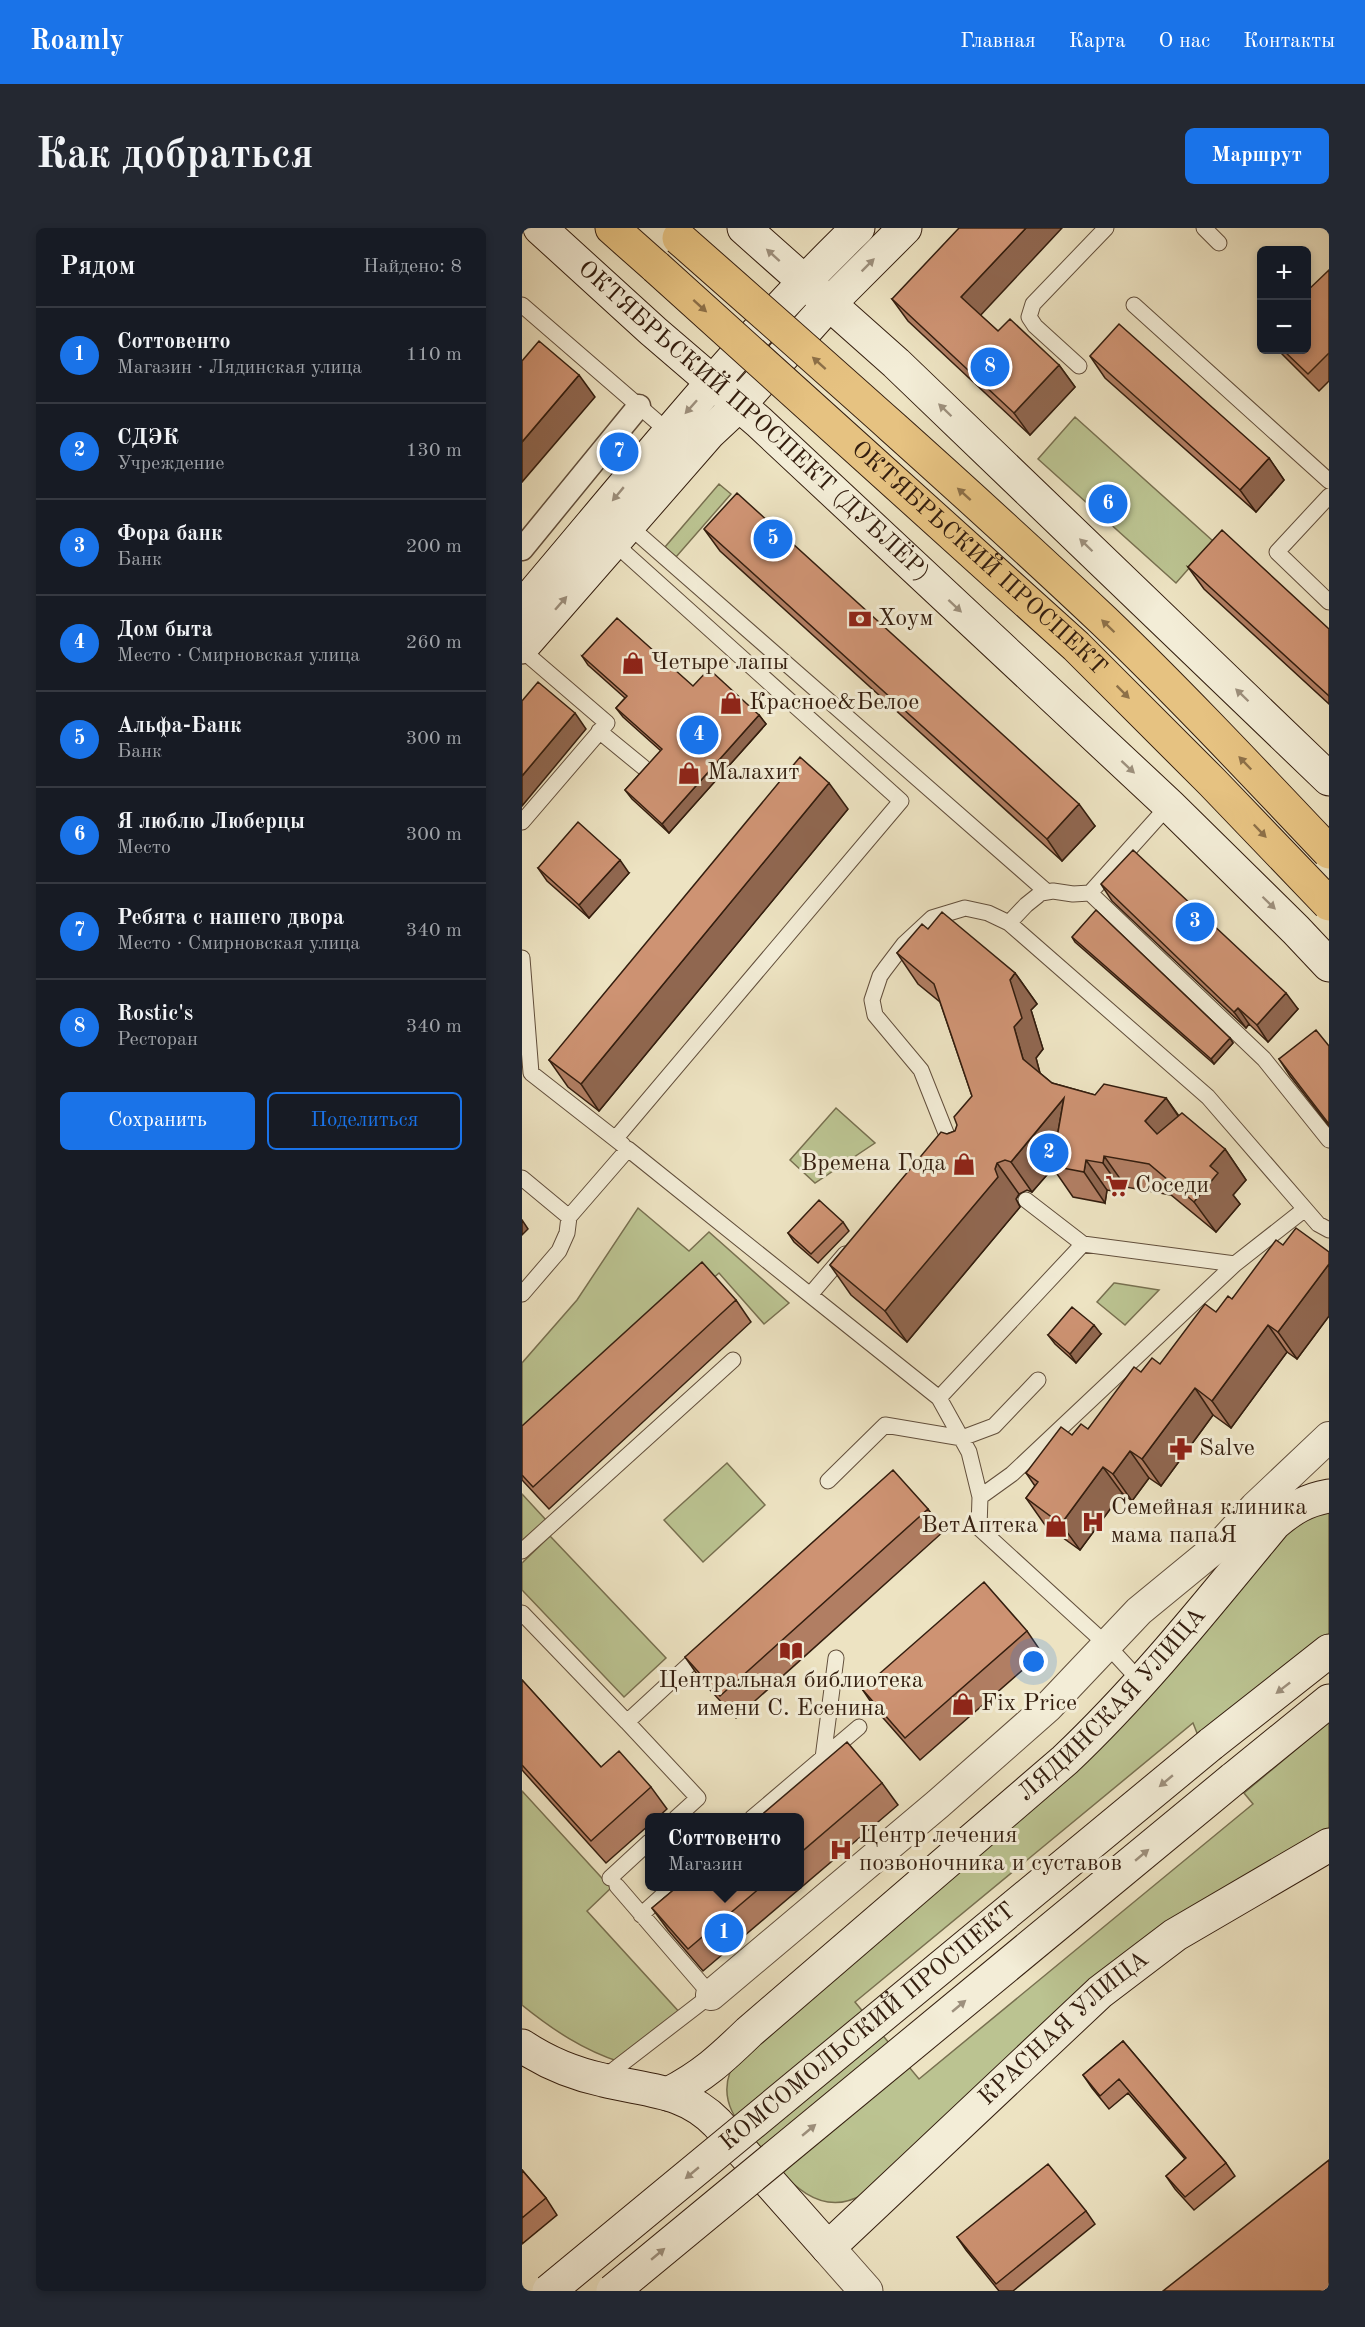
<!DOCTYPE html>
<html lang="ru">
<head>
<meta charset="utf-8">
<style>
	body { margin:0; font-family:"Old Standard TT",serif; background:#242831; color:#f1f3f6 }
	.controls { position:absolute; right:18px; top:18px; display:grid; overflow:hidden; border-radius:9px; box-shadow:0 3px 9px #0003 }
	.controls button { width:54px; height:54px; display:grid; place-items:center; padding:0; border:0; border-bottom:2px solid #363941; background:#171b24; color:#f1f3f6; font:30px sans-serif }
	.you { position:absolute; left:512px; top:1434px; width:21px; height:21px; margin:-15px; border:4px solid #fff; border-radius:50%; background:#1a73e8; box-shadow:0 0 0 9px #1a73e833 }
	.badge { display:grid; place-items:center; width:39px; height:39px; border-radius:50%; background:#1a73e8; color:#fff; font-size:20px; font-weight:700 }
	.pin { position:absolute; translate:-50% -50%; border:3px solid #fff; box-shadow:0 2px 6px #0006 }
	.popup { position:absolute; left:123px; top:1585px; width:159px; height:78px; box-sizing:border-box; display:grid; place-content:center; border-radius:9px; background:#171b24; filter:drop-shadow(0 2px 4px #0005); font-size:20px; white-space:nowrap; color:#9ea1a6 }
	.popup b { font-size:22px; color:#f1f3f6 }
	.popup::after { content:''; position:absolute; left:50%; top:100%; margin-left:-12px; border:12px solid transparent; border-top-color:#171b24 }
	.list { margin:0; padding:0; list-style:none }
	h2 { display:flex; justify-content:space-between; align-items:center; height:78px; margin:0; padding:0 24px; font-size:26px }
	h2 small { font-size:20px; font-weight:400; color:#9ea1a6 }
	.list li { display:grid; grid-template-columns:39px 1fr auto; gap:18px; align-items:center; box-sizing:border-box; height:96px; padding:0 24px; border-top:2px solid #363941 }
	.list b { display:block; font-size:22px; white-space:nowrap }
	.list p { margin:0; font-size:20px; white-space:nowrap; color:#9ea1a6 }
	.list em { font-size:20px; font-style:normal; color:#9ea1a6 }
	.actions { display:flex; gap:12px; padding:18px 24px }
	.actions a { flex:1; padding:14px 0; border:2px solid #1a73e8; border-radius:9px; text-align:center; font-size:21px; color:#1a73e8 }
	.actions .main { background:#1a73e8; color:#fff }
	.map { position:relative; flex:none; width:807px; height:2063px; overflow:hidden; border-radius:9px }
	header { display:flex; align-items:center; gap:36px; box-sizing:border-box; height:84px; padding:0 30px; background:#1a73e8; color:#fff }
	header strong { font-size:28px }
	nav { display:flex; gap:33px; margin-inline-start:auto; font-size:21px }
	.intro { display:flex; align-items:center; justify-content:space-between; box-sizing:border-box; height:144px; padding:0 36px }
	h1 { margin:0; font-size:42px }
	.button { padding:15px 27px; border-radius:9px; background:#1a73e8; color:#fff; font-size:21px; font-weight:700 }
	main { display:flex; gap:36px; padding:0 36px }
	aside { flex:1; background:#171b24; border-radius:9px; box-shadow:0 3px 9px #0003 }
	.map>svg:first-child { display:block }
</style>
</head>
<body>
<header>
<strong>Roamly</strong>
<nav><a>Главная</a><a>Карта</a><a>О нас</a><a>Контакты</a></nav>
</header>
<div class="intro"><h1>Как добраться</h1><a class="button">Маршрут</a></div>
<main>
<aside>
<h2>Рядом<small>Найдено: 8</small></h2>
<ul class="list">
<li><span class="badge">1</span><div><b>Соттовенто</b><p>Магазин · Лядинская улица</p></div><em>110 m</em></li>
<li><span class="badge">2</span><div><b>СДЭК</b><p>Учреждение</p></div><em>130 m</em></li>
<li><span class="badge">3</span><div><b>Фора банк</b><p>Банк</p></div><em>200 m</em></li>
<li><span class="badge">4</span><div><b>Дом быта</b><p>Место · Смирновская улица</p></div><em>260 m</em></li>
<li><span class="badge">5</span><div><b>Альфа-Банк</b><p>Банк</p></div><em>300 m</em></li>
<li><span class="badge">6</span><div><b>Я люблю Люберцы</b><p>Место</p></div><em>300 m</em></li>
<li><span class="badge">7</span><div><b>Ребята с нашего двора</b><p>Место · Смирновская улица</p></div><em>340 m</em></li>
<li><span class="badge">8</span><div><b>Rostic's</b><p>Ресторан</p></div><em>340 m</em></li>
</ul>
<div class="actions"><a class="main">Сохранить</a><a>Поделиться</a></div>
</aside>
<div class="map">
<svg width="807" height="2063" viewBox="0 0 807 2063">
	<rect width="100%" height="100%" fill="#ede3c2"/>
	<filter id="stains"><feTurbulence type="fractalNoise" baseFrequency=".00333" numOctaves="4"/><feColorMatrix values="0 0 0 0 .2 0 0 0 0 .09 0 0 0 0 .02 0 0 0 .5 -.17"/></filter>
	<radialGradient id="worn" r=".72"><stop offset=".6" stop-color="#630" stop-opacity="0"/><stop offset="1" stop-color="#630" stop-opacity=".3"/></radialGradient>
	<path fill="#bbc391" stroke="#787050" stroke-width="1.5" d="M553 189 691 313 654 355 516 231Z
		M197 256 209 266 154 329 143 319Z
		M314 880 353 915 293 955 268 932Z
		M116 980 167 1023 187 1004 267 1075 242 1096 197 1045 0 1222V1135L55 1072Z
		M592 1055H593L637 1062 603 1097 575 1074Z
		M205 1235 243 1277 181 1334 142 1292Z
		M0 1266 24 1292 0 1314Z
		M807 1281V1408L677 1510 671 1495 333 1774 397 1851 731 1576 722 1565 807 1494V1602L340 1967C297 1991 266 1953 241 1923 220 1899 196 1878 208 1844L774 1294Z
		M28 1308 144 1430 102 1469 0 1362V1335Z
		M0 1563 89 1660 65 1683 159 1786 98 1834C61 1822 31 1802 0 1777Z"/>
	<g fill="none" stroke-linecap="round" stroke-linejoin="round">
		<g stroke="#624f3c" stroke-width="17">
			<path id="service" d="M682 0 697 15
				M0 77 148 205
				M612 77 807 253
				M557 138 513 98 507 89 511 76 584 0
				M807 268 755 324 807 374
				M106 297 525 664
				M92 315 379 573 94 910
				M0 422 85 495 0 594
				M77 503 121 539
				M568 665 742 831 807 912
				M487 695 686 869 783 981 713 1036 561 1016 504 972
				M0 730 9 845 101 917
				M416 920 426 910 399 842 353 787 350 772 358 748 363 741 382 716 410 690 443 680 466 685 487 695 504 677 519 665 531 663 551 666 568 665 647 577
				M0 950 47 989
				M783 981 796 996 807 1002
				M561 1016 417 1170 447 1224 458 1269 457 1300 585 1417 620 1455
				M0 1066 37 1023 45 1005 47 989 106 921 288 1067 323 1026
				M288 1067 417 1170
				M306 1253 363 1197 440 1210 472 1198 516 1152
				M458 1269 490 1246 713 1036
				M0 1323 211 1132
				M0 1385 105 1494 182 1423
				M105 1494 176 1570 154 1590
				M301 1530 314 1430
				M230 1590 337 1499
				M88 1650 127 1614
				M119 1687 151 1658
				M80 1851 189 1767 95 1658"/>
		</g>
		<g stroke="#624f3c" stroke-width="25">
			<path id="pedestrian" d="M0 321 117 178"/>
		</g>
		<g stroke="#624f3c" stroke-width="32">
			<path id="minor" d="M189 1767 416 1576 526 1479 617 1383 701 1314 733 1279 807 1209"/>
		</g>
		<g stroke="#624f3c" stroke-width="35">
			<path id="tertiary" d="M306 2020 344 2063"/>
		</g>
		<g stroke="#341e0f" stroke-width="35">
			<g id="secondary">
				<path id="s1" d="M18 0 131 103 237 194 647 577 774 702 807 737"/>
				<path d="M222 0 374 135 807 551"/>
				<path d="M0 379C109 251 215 117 336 0"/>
				<path d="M0 419 187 205 218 176 308 75 383 0"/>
				<path d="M689 1516 807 1423"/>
				<path d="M711 1551 807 1473"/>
				<path id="s2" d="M0 1818C24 1834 53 1846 81 1852 124 1863 162 1861 195 1895L306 2020 578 1764 653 1707 807 1617"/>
				<path id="s3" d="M146 1866C181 1848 199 1831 227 1804L543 1532C620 1459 685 1377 752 1296 769 1281 784 1272 807 1268"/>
			</g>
		</g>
		<g stroke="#341e0f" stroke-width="35">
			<path id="primary" d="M90 0 134 39"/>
		</g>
		<use href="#service" stroke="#f3edd7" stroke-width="15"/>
		<use href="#pedestrian" stroke="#f3edd7" stroke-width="22"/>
		<use href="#minor" stroke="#f3edd7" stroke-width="30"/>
		<use href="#tertiary" stroke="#f3edd7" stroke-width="33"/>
		<use href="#secondary" stroke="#f3edd7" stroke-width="33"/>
		<use href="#primary" stroke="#e6c281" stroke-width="33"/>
		<g stroke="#341e0f" stroke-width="35" stroke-linecap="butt">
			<g id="secondary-bridge">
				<path id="s4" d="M27 2063 689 1516"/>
				<path d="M91 2063 711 1551"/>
			</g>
		</g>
		<g stroke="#341e0f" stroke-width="35" stroke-linecap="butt">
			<g id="primary-bridge">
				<path d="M157 10C300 136 443 262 582 393 659 467 733 546 807 624"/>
				<path id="s5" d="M134 39 554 418 690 554 807 676"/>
			</g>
		</g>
		<use href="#secondary-bridge" stroke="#f3edd7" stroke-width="33"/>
		<use href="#primary-bridge" stroke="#e6c281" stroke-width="33"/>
	</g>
	<path fill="#b17e63" stroke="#341e0f" stroke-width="1.5" d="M807 42V153L797 163 756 122H784Z
		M370 71 458 87 476 103 537 137 553 159 508 207 386 93Z
		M568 128 747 230 762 252 734 284 583 150Z
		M182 301 573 598 540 633 198 323Z
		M666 339 807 401V476L682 361Z
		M60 428 237 487 244 496 147 605 110 571 103 562 139 523 101 489 94 480 103 470 66 437Z
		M326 581 77 883 46 859 27 832Z
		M16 640 107 645 67 690 25 653Z
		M579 656 776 781 746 814 727 796 724 800 590 673Z
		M406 701 493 745 515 776 509 782 521 821 514 830 518 845 530 855 573 867 644 870 657 888 703 921 724 952 711 967 718 976 694 1004 649 967 604 959 602 965 585 962 583 975 551 969 531 940 510 964 505 962 497 966 494 971 498 979 385 1114 329 1067 308 1037 425 906 433 903 450 868 418 774 396 756 375 725Z
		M550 709 708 810 711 815 692 836 553 714Z
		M807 818V898L768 848 757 831Z
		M321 994 327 1003 296 1035 272 1014 266 1005Z
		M761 1017 807 1024V1088L775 1131 765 1124 709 1200 691 1187 639 1258 627 1250 610 1273 600 1265 558 1322 523 1297 504 1270 513 1258 504 1245 550 1207 566 1201 619 1144 638 1136 694 1084 710 1071Z
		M214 1072 229 1094 27 1281 0 1252V1198Z
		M579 1106 554 1135 533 1116 526 1107Z
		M406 1281 422 1303 214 1490 179 1452 163 1429Z
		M505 1403 520 1425 398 1532 355 1483 340 1461Z
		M0 1452 79 1539 129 1559 145 1581 135 1590H127V1597L84 1635 0 1542Z
		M360 1555 376 1577 181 1743 146 1702 130 1680 155 1659H277V1590Z
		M601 1813 704 1935 713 1948 672 1982 653 1961 644 1948 663 1931 606 1865 587 1881 570 1860 561 1847Z
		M0 1942 24 1970 35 1987 0 2016Z
		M564 1983 573 1996 491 2063H477L444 2022 435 2009Z"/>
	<path fill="#906750" stroke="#341e0f" stroke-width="1.5" d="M504 0H540L455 91 439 69Z
		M537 137 553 159 508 207 492 185Z
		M57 147 73 169 0 254V214Z
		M747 230 762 252 734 284 718 262Z
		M53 485 64 501 0 578V548Z
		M237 487 244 496 147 605 140 596Z
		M307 555 326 581 77 883 59 856Z
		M557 576 573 598 540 633 525 611Z
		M98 632 107 645 67 690 57 677Z
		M493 745 515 776 509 782 521 821 514 830 522 861 501 831 492 799 488 752Z
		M764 765 776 781 746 814 735 797Z
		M716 780 727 796 724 800 712 784Z
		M708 810 711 815 692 836 689 831Z
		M542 870 530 938 531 940 510 964 489 934Z
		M644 870 665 901 644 924 623 893Z
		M703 921 724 952 711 967 718 976 694 1004 672 974 688 938Z
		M582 928 604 959 602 965 581 935Z
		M564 932 585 962 583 975 562 944Z
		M475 935 497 966 494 971 498 979 385 1114 363 1083 473 941Z
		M0 992 6 1001 0 1007Z
		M807 1036V1088L775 1131 756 1104Z
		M572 1097 579 1106 554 1135 548 1126Z
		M746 1097 765 1124 709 1200 690 1173Z
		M673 1160 691 1187 639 1258 620 1231Z
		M608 1223 627 1250 610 1273 591 1246Z
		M581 1239 600 1265 558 1322 539 1296Z"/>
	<path fill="#ce9373" stroke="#341e0f" stroke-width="1.5" d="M437 0H504L439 69 476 103 488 91 537 137 492 185 370 71Z
		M807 42V125L786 146 761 122H784V64Z
		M597 96 747 230 718 262 568 128Z
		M17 113 57 147 0 214V133Z
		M215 265 557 576 525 611 182 301Z
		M700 302 807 401V468L666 339Z
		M95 390 171 458 187 441 237 487 140 596 103 562 140 521 94 480 105 468 60 428Z
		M16 454 53 485 0 548V473Z
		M278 529 307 555 59 856 27 832Z
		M56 594 98 632 57 677 16 640Z
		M611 622 764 765 735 797 716 780 712 784 579 656Z
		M574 682 708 810 689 831 550 709Z
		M420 684 493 745 488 752 500 790 492 799 501 831 530 855 573 867 582 856 644 870 623 893 635 906 660 885 703 921 688 938 696 945 672 974 627 936 582 928 581 935 564 932 562 944 530 938 542 870 489 934 483 932 475 935 473 941 476 949 363 1083 308 1037 419 904 425 906 433 903 435 897 432 889 450 868 412 756 375 725 400 696 406 701Z
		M794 802 807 818V896L757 831Z
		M297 972 321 994 289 1026 266 1005Z
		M774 1000 807 1024V1036L756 1104 746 1097 690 1173 673 1160 620 1231 608 1223 591 1246 581 1239 539 1296 504 1270 516 1254 504 1245 539 1199 550 1207 559 1196 566 1201 612 1139 619 1144 630 1130 638 1136 683 1076 694 1084 706 1068 710 1071 754 1012 761 1017Z
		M180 1034 214 1072 11 1259 0 1247V1198Z
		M550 1079 572 1097 548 1126 526 1107Z
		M371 1242 406 1281 198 1468 163 1429Z
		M462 1354 505 1403 383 1510 340 1461Z
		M0 1452 79 1539 97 1523 129 1559 69 1613 0 1537Z
		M325 1514 360 1555 277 1626V1590H236Z
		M155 1659H239L166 1721 130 1680Z
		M601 1813 704 1935 663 1969 644 1948 664 1930 597 1851 578 1868 561 1847Z
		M807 1932V2063H641Z
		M526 1936 564 1983 474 2056 435 2009Z
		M0 1942 24 1970 0 1990Z"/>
	<defs><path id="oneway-solid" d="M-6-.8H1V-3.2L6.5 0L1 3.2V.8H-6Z" transform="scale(1.5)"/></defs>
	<g fill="#9d907d">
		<use href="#oneway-solid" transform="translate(251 27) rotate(-138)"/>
		<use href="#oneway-solid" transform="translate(346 37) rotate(-45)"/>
		<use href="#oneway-solid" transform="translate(169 179) rotate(132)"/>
		<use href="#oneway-solid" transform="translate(423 182) rotate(-136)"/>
		<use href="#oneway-solid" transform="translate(96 266) rotate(130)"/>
		<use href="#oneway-solid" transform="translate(564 317) rotate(-136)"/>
		<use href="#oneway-solid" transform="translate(39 375) rotate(-49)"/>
		<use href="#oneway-solid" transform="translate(433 378) rotate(43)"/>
		<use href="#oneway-solid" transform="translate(720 467) rotate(-136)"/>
		<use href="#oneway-solid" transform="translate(606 539) rotate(43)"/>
		<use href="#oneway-solid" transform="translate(747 675) rotate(44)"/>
		<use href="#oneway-solid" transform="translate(761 1460) rotate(142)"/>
		<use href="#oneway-solid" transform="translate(644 1553) rotate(140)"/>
		<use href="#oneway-solid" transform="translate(620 1627) rotate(-40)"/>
		<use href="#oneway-solid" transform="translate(437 1778) rotate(-40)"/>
		<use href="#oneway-solid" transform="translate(287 1902) rotate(-40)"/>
		<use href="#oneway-solid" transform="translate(170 1945) rotate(140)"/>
		<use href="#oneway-solid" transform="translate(136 2026) rotate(-40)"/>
	</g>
	<g fill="#8d7048">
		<use href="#oneway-solid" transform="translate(178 78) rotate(42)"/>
		<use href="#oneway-solid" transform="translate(297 135) rotate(-138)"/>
		<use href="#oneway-solid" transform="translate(442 266) rotate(-138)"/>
		<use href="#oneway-solid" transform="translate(586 398) rotate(-136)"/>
		<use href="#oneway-solid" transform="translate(601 464) rotate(45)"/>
		<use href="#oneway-solid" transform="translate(723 535) rotate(-134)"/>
		<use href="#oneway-solid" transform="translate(738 603) rotate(46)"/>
	</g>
	<defs>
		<g id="bank-bare" transform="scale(1.8)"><path d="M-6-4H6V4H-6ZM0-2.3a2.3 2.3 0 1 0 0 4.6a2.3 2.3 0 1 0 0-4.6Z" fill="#8f2418" stroke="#f3edd7" stroke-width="2.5" paint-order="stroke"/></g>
		<g id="shop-bare" transform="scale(1.8)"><path d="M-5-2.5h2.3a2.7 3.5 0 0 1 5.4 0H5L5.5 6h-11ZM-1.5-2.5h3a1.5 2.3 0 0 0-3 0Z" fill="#8f2418" stroke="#f3edd7" stroke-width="2.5" paint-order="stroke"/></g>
		<g id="supermarket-bare" transform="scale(1.8)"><path d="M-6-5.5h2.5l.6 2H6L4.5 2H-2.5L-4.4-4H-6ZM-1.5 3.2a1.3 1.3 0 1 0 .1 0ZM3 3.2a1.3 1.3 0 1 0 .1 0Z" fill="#8f2418" stroke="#f3edd7" stroke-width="2.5" paint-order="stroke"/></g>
		<g id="pharmacy-bare" transform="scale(1.8)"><path d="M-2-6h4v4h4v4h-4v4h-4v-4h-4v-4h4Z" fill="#8f2418" stroke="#f3edd7" stroke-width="2.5" paint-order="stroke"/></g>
		<g id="hospital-bare" transform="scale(1.8)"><path d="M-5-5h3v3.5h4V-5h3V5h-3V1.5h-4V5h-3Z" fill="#8f2418" stroke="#f3edd7" stroke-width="2.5" paint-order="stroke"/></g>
		<g id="library-bare" transform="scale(1.8)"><path d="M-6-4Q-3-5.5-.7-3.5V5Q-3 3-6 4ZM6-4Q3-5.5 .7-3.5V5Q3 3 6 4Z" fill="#8f2418" stroke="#f3edd7" stroke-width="2.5" paint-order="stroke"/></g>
	</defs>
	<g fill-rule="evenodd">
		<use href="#bank-bare" x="338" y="391"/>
		<use href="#shop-bare" x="111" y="435"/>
		<use href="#shop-bare" x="209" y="475"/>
		<use href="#shop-bare" x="167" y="545"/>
		<use href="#shop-bare" x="442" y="936"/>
		<use href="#supermarket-bare" x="595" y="958"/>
		<use href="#pharmacy-bare" x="659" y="1221"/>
		<use href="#hospital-bare" x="571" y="1294"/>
		<use href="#shop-bare" x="534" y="1298"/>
		<use href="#library-bare" x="269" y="1423"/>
		<use href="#shop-bare" x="441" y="1476"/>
		<use href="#hospital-bare" x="319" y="1622"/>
	</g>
	<g text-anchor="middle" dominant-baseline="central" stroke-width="6" stroke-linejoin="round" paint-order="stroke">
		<g font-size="24" fill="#341e0f" stroke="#f3edd7">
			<text stroke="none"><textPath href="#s1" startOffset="288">ОКТЯБРЬСКИЙ ПРОСПЕКТ (ДУБЛЁР)</textPath></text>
			<text stroke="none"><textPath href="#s5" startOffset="435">ОКТЯБРЬСКИЙ ПРОСПЕКТ</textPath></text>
			<text stroke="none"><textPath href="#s3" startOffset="592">ЛЯДИНСКАЯ УЛИЦА</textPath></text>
			<text stroke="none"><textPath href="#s4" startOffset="414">КОМСОМОЛЬСКИЙ ПРОСПЕКТ</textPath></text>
			<text stroke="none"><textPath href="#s2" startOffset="702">КРАСНАЯ УЛИЦА</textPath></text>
		</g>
		<g font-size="24" fill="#341e0f" stroke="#f3edd7" text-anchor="start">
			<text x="356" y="391">Хоум</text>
			<text x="129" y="435">Четыре лапы</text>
			<text x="227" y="475">Красное&amp;Белое</text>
			<text x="185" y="545">Малахит</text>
			<text x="424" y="936" text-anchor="end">Времена Года</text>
			<text x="613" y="958">Соседи</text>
			<text x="677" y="1221">Salve</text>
			<text x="589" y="1280">Семейная клиника<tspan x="589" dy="28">мама папаЯ</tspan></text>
			<text x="516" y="1298" text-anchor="end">ВетАптека</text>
			<text x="269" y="1453" text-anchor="middle">Центральная библиотека<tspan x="269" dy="28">имени С. Есенина</tspan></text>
			<text x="459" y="1476">Fix Price</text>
			<text x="337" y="1608">Центр лечения<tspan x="337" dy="28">позвоночника и суставов</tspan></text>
		</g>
	</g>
	<rect width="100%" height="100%" filter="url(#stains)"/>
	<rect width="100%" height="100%" fill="url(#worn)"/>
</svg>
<div class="controls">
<button>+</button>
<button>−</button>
</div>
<div class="you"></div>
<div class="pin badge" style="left:202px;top:1705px">1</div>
<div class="popup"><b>Соттовенто</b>Магазин</div>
<div class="pin badge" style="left:527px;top:925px">2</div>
<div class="pin badge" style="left:673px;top:694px">3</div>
<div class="pin badge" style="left:177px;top:507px">4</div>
<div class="pin badge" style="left:251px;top:311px">5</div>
<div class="pin badge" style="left:586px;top:276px">6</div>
<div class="pin badge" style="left:97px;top:224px">7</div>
<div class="pin badge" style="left:468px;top:139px">8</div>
</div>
</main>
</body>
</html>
